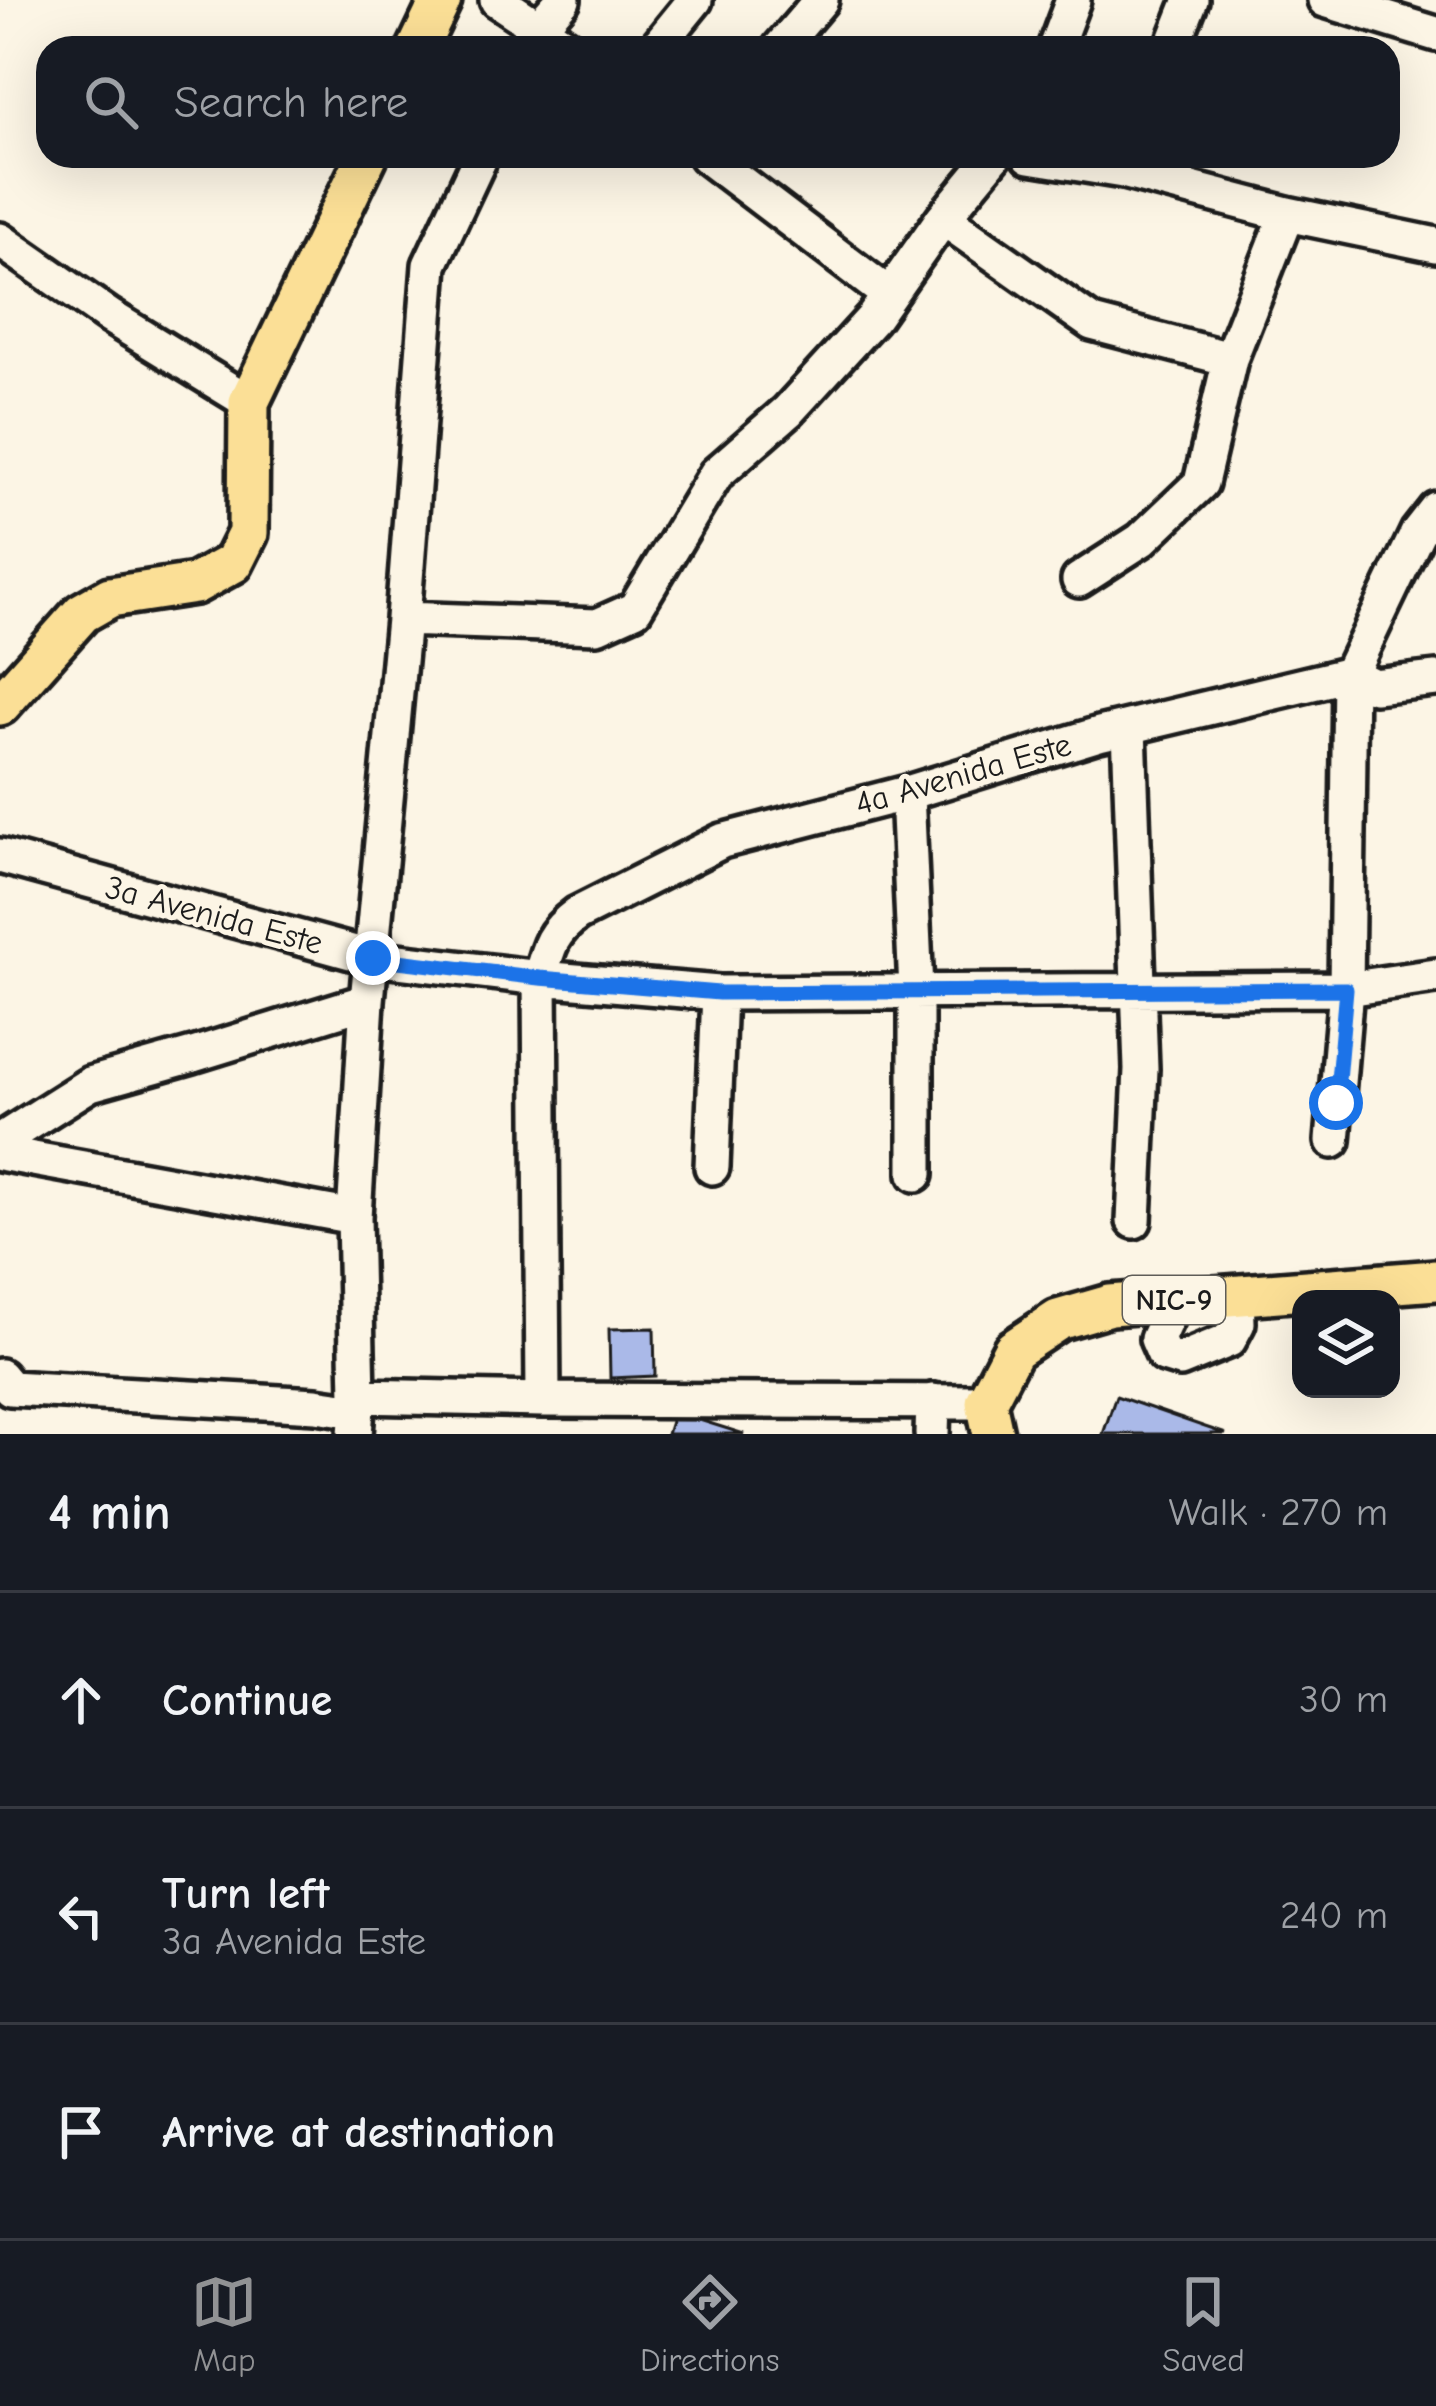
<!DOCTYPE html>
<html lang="en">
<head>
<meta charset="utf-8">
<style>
	body { margin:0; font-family:"Comic Neue",sans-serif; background:#242831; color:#f1f3f6 }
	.controls { position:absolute; right:36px; bottom:36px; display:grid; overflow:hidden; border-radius:24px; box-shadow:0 12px 48px #0002 }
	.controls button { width:108px; height:108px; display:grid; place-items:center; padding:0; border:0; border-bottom:3px solid #363941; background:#171b24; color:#f1f3f6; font:60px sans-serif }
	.stop { position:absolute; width:36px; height:36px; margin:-27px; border:9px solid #1a73e8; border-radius:50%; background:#fff }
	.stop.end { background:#1a73e8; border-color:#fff; box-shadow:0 3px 12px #0008 }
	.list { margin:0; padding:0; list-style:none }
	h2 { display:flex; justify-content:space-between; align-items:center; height:156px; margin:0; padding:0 48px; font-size:51px }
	h2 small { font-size:39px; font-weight:400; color:#9ea1a6 }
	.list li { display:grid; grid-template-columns:78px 1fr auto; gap:36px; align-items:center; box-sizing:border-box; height:216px; padding:0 48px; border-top:3px solid #363941 }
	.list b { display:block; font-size:45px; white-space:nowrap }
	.list p { margin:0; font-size:39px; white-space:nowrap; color:#9ea1a6 }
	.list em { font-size:39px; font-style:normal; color:#9ea1a6 }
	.icon { flex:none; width:66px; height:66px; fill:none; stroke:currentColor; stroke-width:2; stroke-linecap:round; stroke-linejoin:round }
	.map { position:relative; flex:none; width:1436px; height:1434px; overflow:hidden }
	.search { position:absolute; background:#171b24; box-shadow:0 12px 48px #0002; left:36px; right:36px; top:36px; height:132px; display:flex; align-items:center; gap:30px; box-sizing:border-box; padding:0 42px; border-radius:36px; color:#9ea1a6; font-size:45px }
	.sheet { height:804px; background:#171b24 }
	nav { display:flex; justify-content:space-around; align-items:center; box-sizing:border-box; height:168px; border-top:3px solid #363941; background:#171b24; font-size:33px; color:#9ea1a6 }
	nav a { display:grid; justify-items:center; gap:6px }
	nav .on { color:#919294 }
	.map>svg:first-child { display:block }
</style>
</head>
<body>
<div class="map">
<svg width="1436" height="1434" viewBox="0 0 1436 1434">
	<rect width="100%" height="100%" fill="#fcf5e5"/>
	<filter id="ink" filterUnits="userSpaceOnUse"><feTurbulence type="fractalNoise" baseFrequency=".00833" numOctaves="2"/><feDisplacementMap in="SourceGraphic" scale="24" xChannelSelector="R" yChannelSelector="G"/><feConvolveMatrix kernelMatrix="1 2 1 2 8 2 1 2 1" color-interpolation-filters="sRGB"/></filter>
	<g filter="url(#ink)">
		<path fill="#aab9e8" stroke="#1c1c1c" stroke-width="3" d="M654 1328 655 1376 610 1378 609 1329Z
			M1116 1396 1205 1427 1226 1434H1103Z
			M674 1412 744 1434H667Z"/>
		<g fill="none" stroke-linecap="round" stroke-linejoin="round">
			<g stroke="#1c1c1c" stroke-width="42">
				<path id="minor" d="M497 0 569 48
					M1325 0 1436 34
					M530 48 540 26 563 0
					M656 48 695 0
					M780 48 821 0
					M1055 48 1073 0
					M1172 48 1191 0
					M706 156 889 295
					M1030 156 1123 171 1287 214 1436 245
					M943 218 1092 323 1230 359
					M0 240 109 316 249 402
					M1079 580 1141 540 1201 483 1230 359 1287 214
					M403 619 597 626 635 609 716 474 788 411 873 318 943 218 994 156
					M1129 728 1141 1069 1134 1221
					M907 793 916 990V1174
					M0 856 373 958 540 978 719 993 1346 989 1436 976
					M0 1141 90 1084 193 1055 367 1001
					M1333 1141 1346 989 1350 674 1418 532 1436 509
					M0 1153 354 1217
					M712 1167 719 993
					M1175 1300 1157 1339 1164 1355 1180 1360 1229 1340 1238 1323 1237 1296
					M0 1376 10 1388 316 1405 357 1411
					M358 1396 543 1400 986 1402
					M543 1400 540 978C548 948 551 933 577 914L722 841 907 793 1099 734 1350 674 1374 686 1436 679
					M355 1434 358 1396 354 1217 367 1001 403 619 430 265 481 156
					M932 1434 933 1401"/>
			</g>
			<g stroke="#1c1c1c" stroke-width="48">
				<path id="major" d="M418 48 441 0
					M0 705 82 613 110 597 195 584 233 563 248 533 249 402 367 156
					M993 1434 986 1402 1013 1350 1058 1320 1110 1305 1436 1280"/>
			</g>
			<use href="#minor" stroke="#fcf5e5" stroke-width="33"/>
			<use href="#major" stroke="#fbdf96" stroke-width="39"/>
		</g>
	</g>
	<g fill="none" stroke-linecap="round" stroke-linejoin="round" filter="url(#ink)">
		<path stroke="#1a73e8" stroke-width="15" d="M373 958 540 978 719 993 1346 989 1336 1103"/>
	</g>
	<g text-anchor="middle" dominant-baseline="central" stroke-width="10" stroke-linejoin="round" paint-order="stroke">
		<rect fill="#fcf5e5" stroke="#5f5d58" stroke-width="3" x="1123" y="1276" width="102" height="48" rx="9"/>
		<g font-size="30" font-weight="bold" fill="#1c1c1c">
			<text x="1174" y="1300">NIC-9</text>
		</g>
		<g font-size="33" fill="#1c1c1c" stroke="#fcf5e5">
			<text transform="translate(963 774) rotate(-16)">4a Avenida Este</text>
			<text transform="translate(214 915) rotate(15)">3a Avenida Este</text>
		</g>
	</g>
</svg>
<div class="controls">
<button><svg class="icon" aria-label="layers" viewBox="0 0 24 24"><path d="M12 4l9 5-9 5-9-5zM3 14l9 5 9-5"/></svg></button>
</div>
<div class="stop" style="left:1336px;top:1103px"></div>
<div class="stop end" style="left:373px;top:958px"></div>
<div class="search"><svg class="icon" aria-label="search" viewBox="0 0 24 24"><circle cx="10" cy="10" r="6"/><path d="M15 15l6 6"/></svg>Search here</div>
</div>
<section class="sheet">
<h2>4 min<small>Walk · 270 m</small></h2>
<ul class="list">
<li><svg class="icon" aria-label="ahead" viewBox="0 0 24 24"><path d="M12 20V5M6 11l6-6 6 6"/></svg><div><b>Continue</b></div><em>30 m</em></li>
<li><svg class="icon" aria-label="left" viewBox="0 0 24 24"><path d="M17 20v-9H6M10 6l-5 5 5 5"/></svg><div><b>Turn left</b><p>3a Avenida Este</p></div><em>240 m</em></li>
<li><svg class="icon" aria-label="arrive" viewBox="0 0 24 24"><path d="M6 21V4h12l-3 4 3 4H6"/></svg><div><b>Arrive at destination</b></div></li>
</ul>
</section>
<nav>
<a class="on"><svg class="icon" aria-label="map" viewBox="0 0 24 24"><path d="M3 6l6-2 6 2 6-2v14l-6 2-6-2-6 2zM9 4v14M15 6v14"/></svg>Map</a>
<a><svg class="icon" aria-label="directions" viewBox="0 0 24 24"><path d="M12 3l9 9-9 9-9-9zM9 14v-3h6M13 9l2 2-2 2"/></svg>Directions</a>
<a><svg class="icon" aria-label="saved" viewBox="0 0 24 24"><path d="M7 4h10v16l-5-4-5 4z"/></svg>Saved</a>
</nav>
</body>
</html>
